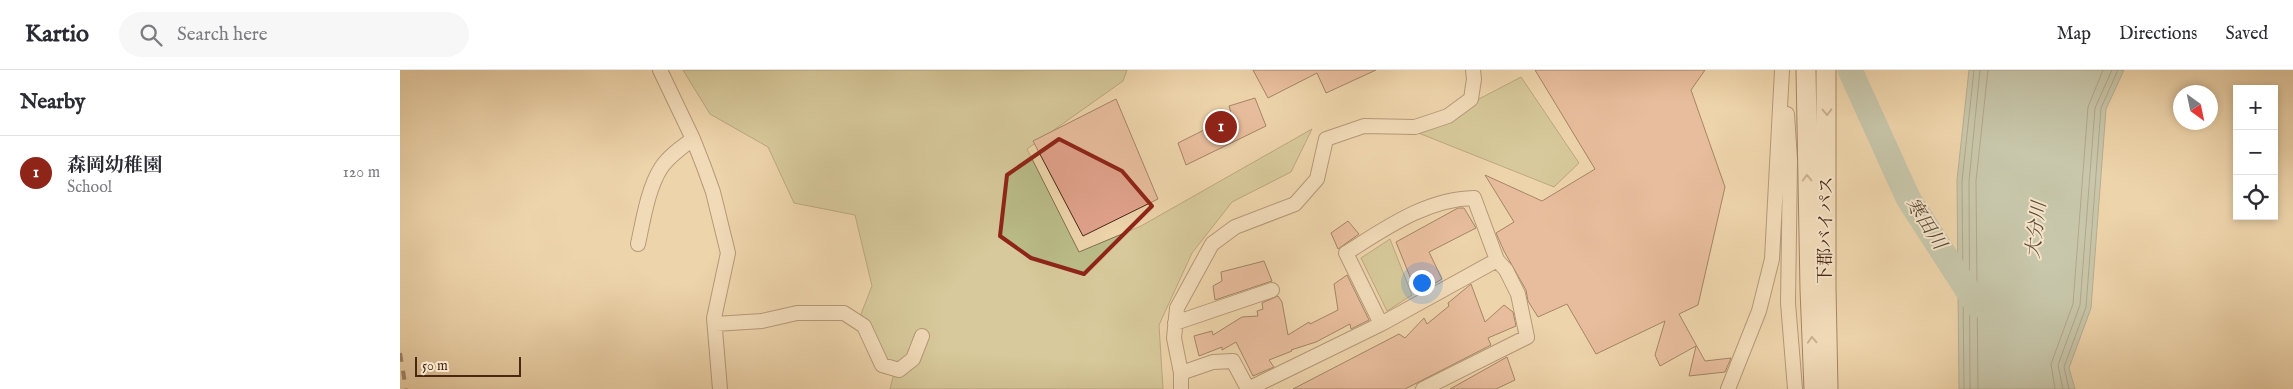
<!DOCTYPE html>
<html lang="en">
<head>
<meta charset="utf-8">
<style>
	body { margin:0; font-family:"IM FELL English","Noto Serif JP",serif; background:#f7f7f7; color:#2b2b33 }
	.controls { position:absolute; right:15px; top:15px; display:grid; overflow:hidden; border-radius:0px; box-shadow:0 2px 8px #0003 }
	.controls button { width:45px; height:45px; display:grid; place-items:center; padding:0; border:0; border-bottom:1px solid #e1e1e2; background:#fff; color:#2b2b33; font:25px sans-serif }
	.compass { position:absolute; left:1773px; top:15px; width:45px; height:45px; border-radius:50%; background:#fff; box-shadow:0 2px 8px #0003; rotate:147deg }
	.scale { position:absolute; left:15px; bottom:12px; width:106px; box-sizing:border-box; padding-left:5px; border:2px solid #492713; border-top:0; font-size:14px; line-height:18px; white-space:nowrap; color:#492713; -webkit-text-stroke:4px #f4e3c8; paint-order:stroke }
	.you { position:absolute; left:1021px; top:212px; width:18px; height:18px; margin:-12px; border:4px solid #fff; border-radius:50%; background:#1a73e8; box-shadow:0 0 0 8px #1a73e833 }
	.badge { display:grid; place-items:center; width:32px; height:32px; border-radius:50%; background:#8f2418; color:#fff; font-size:16px; font-weight:700 }
	.pin { position:absolute; translate:-50% -50%; border:2px solid #fff; box-shadow:0 1px 5px #0006 }
	.list { margin:0; padding:0; list-style:none }
	h2 { display:flex; justify-content:space-between; align-items:center; height:65px; margin:0; padding:0 20px; font-size:21px }
	h2 small { font-size:16px; font-weight:400; color:#7c7c81 }
	.list li { display:grid; grid-template-columns:32px 1fr auto; gap:15px; align-items:center; box-sizing:border-box; height:75px; padding:0 20px; border-top:1px solid #e1e1e2 }
	.list b { display:block; font-size:19px; white-space:nowrap }
	.list p { margin:0; font-size:16px; white-space:nowrap; color:#7c7c81 }
	.list em { font-size:16px; font-style:normal; color:#7c7c81 }
	.icon { flex:none; width:28px; height:28px; fill:none; stroke:currentColor; stroke-width:2; stroke-linecap:round; stroke-linejoin:round }
	.map { position:relative; flex:none; width:1893px; height:319px; overflow:hidden }
	header { display:flex; align-items:center; gap:30px; box-sizing:border-box; height:70px; padding:0 25px; background:#fff; border-bottom:1px solid #e1e1e2 }
	header strong { font-size:24px }
	nav { display:flex; gap:28px; margin-inline-start:auto; font-size:18px }
	.search { width:350px; height:45px; background:#f7f7f7; display:flex; align-items:center; gap:12px; box-sizing:border-box; padding:0 18px; border-radius:28px; color:#7c7c81; font-size:19px }
	main { display:flex }
	aside { flex:1; background:#fff }
	.map>svg:first-child { display:block }
</style>
</head>
<body>
<header>
<strong>Kartio</strong>
<div class="search"><svg class="icon" aria-label="search" viewBox="0 0 24 24"><circle cx="10" cy="10" r="6"/><path d="M15 15l6 6"/></svg>Search here</div>
<nav><a>Map</a><a>Directions</a><a>Saved</a></nav>
</header>
<main>
<aside>
<h2>Nearby<small></small></h2>
<ul class="list">
<li><span class="badge">1</span><div><b>森岡幼稚園</b><p>School</p></div><em>120 m</em></li>
</ul>
</aside>
<div class="map">
<svg width="1893" height="319" viewBox="0 0 1893 319">
	<rect width="100%" height="100%" fill="#eed4ab"/>
	<filter id="stains"><feTurbulence type="fractalNoise" baseFrequency=".004" numOctaves="4"/><feColorMatrix values="0 0 0 0 .2 0 0 0 0 .09 0 0 0 0 .02 0 0 0 .5 -.17"/></filter>
	<radialGradient id="worn" r=".72"><stop offset=".6" stop-color="#630" stop-opacity="0"/><stop offset="1" stop-color="#630" stop-opacity=".3"/></radialGradient>
	<path fill="#babc88" stroke="#82724e" d="M283 0H727L723 11 627 79 679 182 741 156 912 59 891 102 832 132 792 183 759 255 763 319H490L495 299 459 249 472 216 455 145 394 133 368 77 310 44Z
		M1121 7 1179 93 1154 117 1016 62Z
		M990 169 1012 225 987 241 961 188Z"/>
	<path fill="#99b8ac" stroke="#797e6f" d="M1569 0H1724L1706 39 1691 238 1669 298 1675 319H1559L1557 110Z"/>
	<g fill="none" stroke-linecap="round" stroke-linejoin="round">
		<path stroke="#717060" stroke-width="1" d="M1564 319 1562 111 1574 0
			M1570 319 1569 111 1580 0
			M1578 319 1576 111 1588 0
			M1655 319 1651 294 1673 234 1688 37 1703 0
			M1663 319 1658 295 1680 235 1695 38 1712 0
			M1669 319 1664 297 1686 237 1701 38 1718 0"/>
		<path stroke="#99b8ac" stroke-width="25" d="M1450 0 1508 128 1577 235"/>
	</g>
	<path fill="#e1a28c" stroke="#492713" d="M853 0H976L926 23 917 3 868 28Z
		M1135 0H1305L1291 20 1325 117 1298 235 1279 244 1305 291 1331 288 1325 302 1289 306 1296 276 1260 296 1255 285 1265 251 1196 284 1167 234 1138 247 1128 231 1126 220 1104 181 1096 163 1114 152 1085 105 1142 131 1195 99Z
		M855 28 866 56 786 95 778 73 832 46 829 36Z
		M716 29 758 129 683 166 633 71Z
		M1058 138H1064L1076 158 1029 182 1042 209 1017 224 996 172Z
		M948 151 959 164 938 179 931 163Z
		M864 191 872 211 815 230 813 216 822 211 821 202Z
		M947 205 969 250 951 259 950 254 916 272 891 280 892 281 869 290 874 297 853 306 836 272 822 280V277L799 286 794 266 812 261 813 265 842 247 858 246 857 241 863 239 862 233 878 226 882 232 888 265 909 252 910 254 938 240 934 214Z
		M1071 214 1085 252 1104 235 1113 242 1116 256 1088 268 1091 275 1005 319H893L999 264 1005 268 1024 248 1027 254 1049 236 1048 233Z
		M1107 287 1115 310 1096 319H1050Z"/>
	<g fill="none" stroke-linecap="round" stroke-linejoin="round">
		<g stroke="#725239" stroke-width="16">
			<path id="street" d="M260 0 293 69 304 97 313 122 328 183 314 248 320 319
				M1387 44 1390 90 1388 233 1395 319
				M238 174C243 151 248 118 261 98 269 86 282 77 293 69
				M775 253 872 220
				M315 254 362 251 397 243H444L464 256 482 295 499 300 513 289 522 266
				M981 254 946 183C986 158 1026 129 1074 128L1097 190 1106 200 1118 224 1127 267 1023 319
				M781 303 813 292 833 291 848 319
				M781 319V303L774 268 777 238 812 174 835 157 895 134 917 109 926 69 964 56 1015 57 1048 46 1071 29 1074 9 1073 0
				M848 319 981 254 1097 190
				M1328 319 1359 241 1372 189 1382 0"/>
		</g>
		<g stroke="#492713" stroke-width="21">
			<path id="secondary" d="M1406 0 1410 219 1414 319
				M1426 0V217L1428 319"/>
		</g>
		<use href="#street" stroke="#f4e3c8" stroke-width="14"/>
		<use href="#secondary" stroke="#f4e3c8" stroke-width="19"/>
		<path stroke="#492713" stroke-width="4" stroke-dasharray="9 9" stroke-linecap="butt" d="M0 283 6 319"/>
	</g>
	<defs><path id="oneway-chevron" d="M-2-3.5L2.5 0L-2 3.5" fill="none" stroke-width="1.6" stroke-linecap="round" stroke-linejoin="round" transform="scale(1.25)"/></defs>
	<g stroke="#9e856e">
		<use href="#oneway-chevron" transform="translate(1427 42) rotate(89)"/>
		<use href="#oneway-chevron" transform="translate(1407 108) rotate(-91)"/>
		<use href="#oneway-chevron" transform="translate(1412 270) rotate(-93)"/>
	</g>
	<path d="M0 0H1893V319H0ZM659 69 722 101 752 136 684 204 631 188 600 166 607 105Z" fill="#eed4ab" fill-opacity=".55" fill-rule="evenodd"/>
	<path fill="none" stroke="#8f2418" stroke-width="4" stroke-linejoin="round" d="M659 69 722 101 752 136 684 204 631 188 600 166 607 105Z"/>
	<g text-anchor="middle" dominant-baseline="central" stroke-width="4" stroke-linejoin="round" paint-order="stroke">
		<g font-size="18" fill="#492713" stroke="#f4e3c8">
			<text transform="translate(1427 160) rotate(-89)">下郡バイパス</text>
		</g>
		<g font-size="19" font-style="italic" fill="#5d4b39" stroke="#f4e3c8">
			<text transform="translate(1525 154) rotate(57)">寒田川</text>
			<text transform="translate(1637 160) rotate(-83)">大分川</text>
		</g>
	</g>
	<rect width="100%" height="100%" filter="url(#stains)"/>
	<rect width="100%" height="100%" fill="url(#worn)"/>
</svg>
<div class="controls">
<button>+</button>
<button>−</button>
<button><svg class="icon" aria-label="locate" viewBox="0 0 24 24"><circle cx="12" cy="12" r="6"/><path d="M12 2v4M12 18v4M2 12h4M18 12h4"/></svg></button>
</div>
<svg class="compass" viewBox="-18 -18 36 36"><path d="M0-13l5 13h-10z" fill="#e53935"/><path d="M0 13l5-13h-10z" fill="#7c7c81"/></svg>
<div class="scale">50 m</div>
<div class="you"></div>
<div class="pin badge" style="left:821px;top:57px">1</div>
</div>
</main>
</body>
</html>
